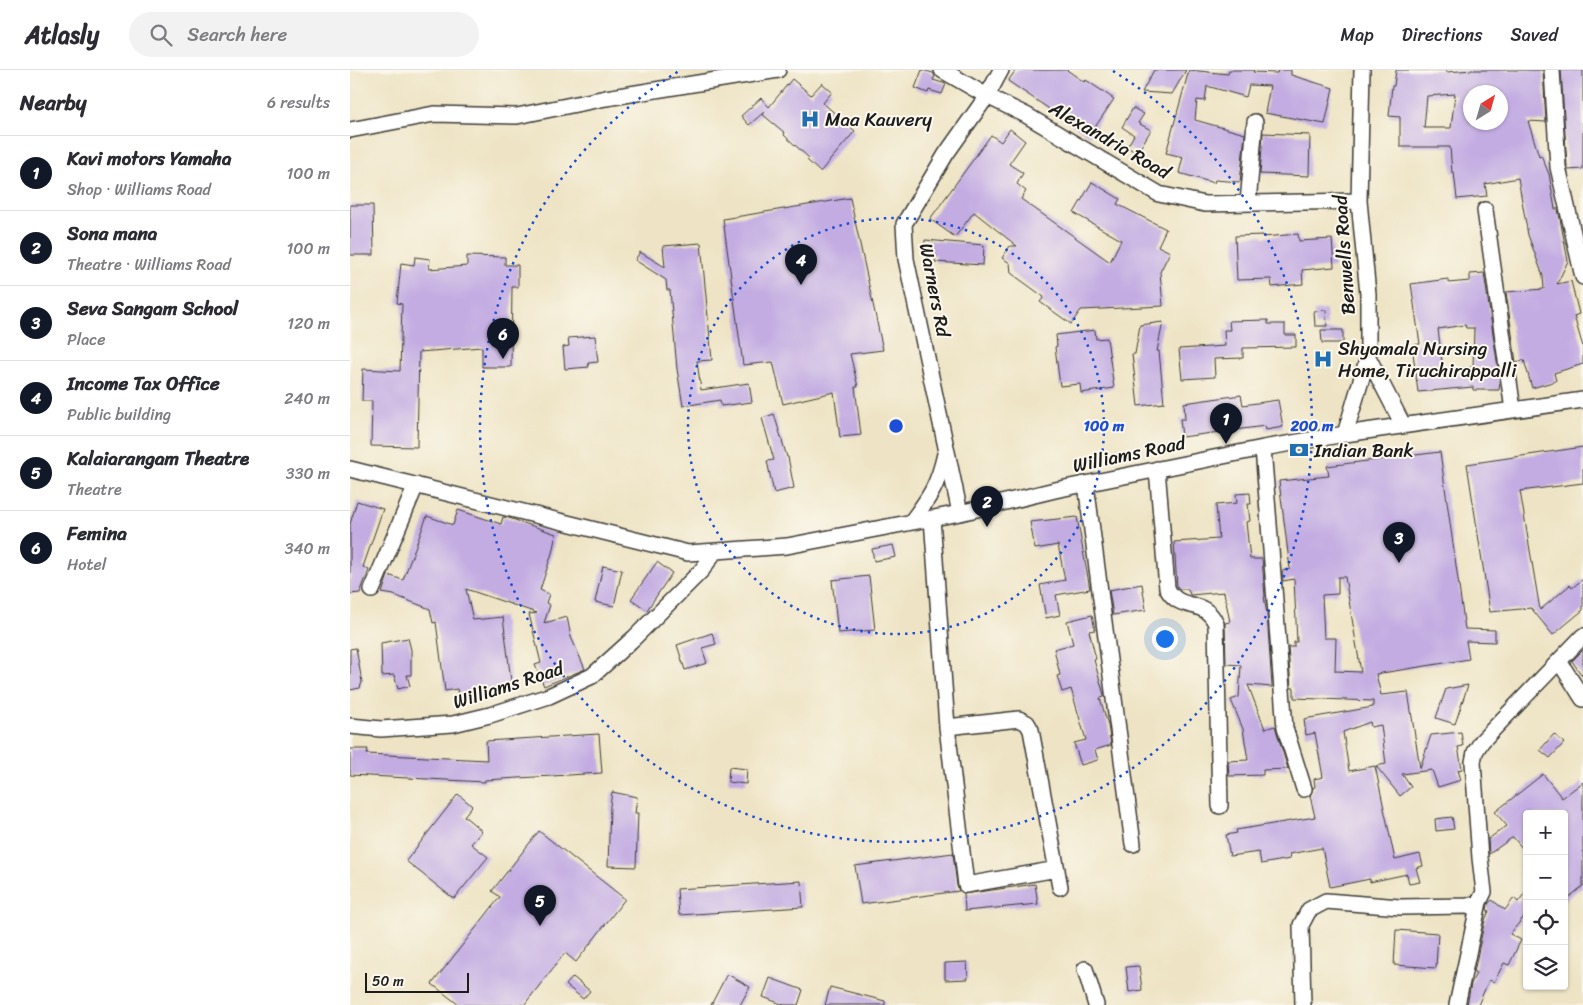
<!DOCTYPE html>
<html lang="en">
<head>
<meta charset="utf-8">
<style>
	body { margin:0; font-family:Sriracha,sans-serif; background:#f2f2f3; color:#2b2b33 }
	.controls { position:absolute; right:15px; bottom:15px; display:grid; overflow:hidden; border-radius:5px; box-shadow:0 1px 4px #0004 }
	.controls button { width:45px; height:45px; display:grid; place-items:center; padding:0; border:0; border-bottom:1px solid #e1e1e2; background:#fff; color:#2b2b33; font:25px sans-serif }
	.compass { position:absolute; left:1113px; top:15px; width:45px; height:45px; border-radius:50%; background:#fff; box-shadow:0 1px 4px #0004; rotate:37deg }
	.scale { position:absolute; left:15px; bottom:12px; width:104px; box-sizing:border-box; padding-left:5px; border:2px solid #1c1c1c; border-top:0; font-size:14px; line-height:18px; white-space:nowrap; color:#1c1c1c; -webkit-text-stroke:4px #fbf7ec; paint-order:stroke }
	.you { position:absolute; left:814px; top:568px; width:18px; height:18px; margin:-12px; border:4px solid #fff; border-radius:50%; background:#1a73e8; box-shadow:0 0 0 8px #1a73e833 }
	.badge { display:grid; place-items:center; width:32px; height:32px; border-radius:50%; background:#111827; color:#fff; font-size:16px; font-weight:700 }
	.pin { position:absolute; translate:-50% -41px; filter:drop-shadow(0 1px 2px #0008) }
	.pin::after { content:''; position:absolute; top:26px; width:18px; height:15px; background:inherit; clip-path:polygon(0 0,100% 0,50% 100%) }
	.list { margin:0; padding:0; list-style:none }
	h2 { display:flex; justify-content:space-between; align-items:center; height:65px; margin:0; padding:0 20px; font-size:21px }
	h2 small { font-size:16px; font-weight:400; color:#7c7c81 }
	.list li { display:grid; grid-template-columns:32px 1fr auto; gap:15px; align-items:center; box-sizing:border-box; height:75px; padding:0 20px; border-top:1px solid #e1e1e2 }
	.list b { display:block; font-size:19px; white-space:nowrap }
	.list p { margin:0; font-size:16px; white-space:nowrap; color:#7c7c81 }
	.list em { font-size:16px; font-style:normal; color:#7c7c81 }
	.icon { flex:none; width:28px; height:28px; fill:none; stroke:currentColor; stroke-width:2; stroke-linecap:round; stroke-linejoin:round }
	.map { position:relative; flex:none; width:1233px; height:935px; overflow:hidden }
	header { display:flex; align-items:center; gap:30px; box-sizing:border-box; height:70px; padding:0 25px; background:#fff; border-bottom:1px solid #e1e1e2 }
	header strong { font-size:24px }
	nav { display:flex; gap:28px; margin-inline-start:auto; font-size:18px }
	.search { width:350px; height:45px; background:#f2f2f3; display:flex; align-items:center; gap:12px; box-sizing:border-box; padding:0 18px; border-radius:28px; color:#7c7c81; font-size:19px }
	main { display:flex }
	aside { flex:1; background:#fff }
	.map>svg:first-child { display:block }
</style>
</head>
<body>
<header>
<strong>Atlasly</strong>
<div class="search"><svg class="icon" aria-label="search" viewBox="0 0 24 24"><circle cx="10" cy="10" r="6"/><path d="M15 15l6 6"/></svg>Search here</div>
<nav><a>Map</a><a>Directions</a><a>Saved</a></nav>
</header>
<main>
<aside>
<h2>Nearby<small>6 results</small></h2>
<ul class="list">
<li><span class="badge">1</span><div><b>Kavi motors Yamaha</b><p>Shop · Williams Road</p></div><em>100 m</em></li>
<li><span class="badge">2</span><div><b>Sona mana</b><p>Theatre · Williams Road</p></div><em>100 m</em></li>
<li><span class="badge">3</span><div><b>Seva Sangam School</b><p>Place</p></div><em>120 m</em></li>
<li><span class="badge">4</span><div><b>Income Tax Office</b><p>Public building</p></div><em>240 m</em></li>
<li><span class="badge">5</span><div><b>Kalaiarangam Theatre</b><p>Theatre</p></div><em>330 m</em></li>
<li><span class="badge">6</span><div><b>Femina</b><p>Hotel</p></div><em>340 m</em></li>
</ul>
</aside>
<div class="map">
<svg width="1233" height="935" viewBox="0 0 1233 935">
	<rect width="100%" height="100%" fill="#fbf7ec"/>
	<filter id="ink" filterUnits="userSpaceOnUse"><feTurbulence type="fractalNoise" baseFrequency=".02" numOctaves="2"/><feDisplacementMap in="SourceGraphic" scale="10" xChannelSelector="R" yChannelSelector="G"/><feConvolveMatrix kernelMatrix="1 2 1 2 8 2 1 2 1" color-interpolation-filters="sRGB"/></filter>
	<filter id="wash" filterUnits="userSpaceOnUse"><feTurbulence type="fractalNoise" baseFrequency=".0096" numOctaves="4" result="noise"/><feDisplacementMap in="SourceGraphic" scale="20" xChannelSelector="R" yChannelSelector="G"/><feGaussianBlur stdDeviation="1.12" result="paint"/><feColorMatrix in="noise" values="0 0 0 0 0 0 0 0 0 0 0 0 0 0 0 0 0 1.4 0 .05"/><feComposite in="paint" operator="in"/></filter>
	<g filter="url(#wash)">
		<rect width="100%" height="100%" fill="#eee4c5"/>
		<g id="blocks">
			<path fill="#c2ace2" fill-rule="evenodd" d="M572 0 583 3 585 6 583 10 596 14 592 24 579 20 578 23 565 18Z
				M666 0H717L734 12 736 10 764 29 739 66 658 11Z
				M804 0H836L822 24 792 22Z
				M839 0 878 4 879 0H904L903 2 927 3 928 0H941V5L983 18 975 54 915 43 920 16 899 15 896 27 857 16 855 31 847 30 845 50 895 64 890 112 865 110 864 113 829 103 833 87 816 83Z
				M1046 0H1096V2L1123 0H1193L1196 52 1178 51 1189 86 1191 85 1199 104 1205 139H1208L1211 154 1218 191 1207 214 1221 211 1229 244 1224 246 1233 277V294L1204 303 1206 311 1182 318 1174 290 1166 292 1156 222 1194 219 1193 206 1178 165 1168 108 1135 114 1137 126 1107 129 1104 102 1102 103 1100 77H1050V47L1039 46 1042 16H1044ZM1120 22H1150V52H1120ZM1105 24 1101 58H1074L1077 26Z
				M1211 0H1233V99L1218 100 1217 96Z
				M442 9 461 25 472 13 482 22 473 33 505 61 470 102 457 90 459 88 434 65 435 63 412 44 414 42 399 55 391 46 411 28 419 37Z
				M783 38 794 44 788 53 801 60 787 83 777 77 784 65 772 57Z
				M660 59 675 71 659 94 673 103 667 114 676 121 671 129 760 192 771 170 724 143 742 112 770 129 767 134 816 159 808 176 820 182 810 202 813 236 731 240 721 254 690 232 694 227 661 203 660 193 652 188 660 176H667L624 142 605 167 580 149 641 65 651 72Z
				M913 63 960 65 959 106 910 104Z
				M500 128 533 280 500 284 508 317H505L511 365 490 367 484 322 433 334 423 292 393 295 373 149Z
				M0 135H23L24 185H0Z
				M948 164 949 171 982 169 984 197 952 200 953 214 922 217 921 209 887 210 885 166 913 165V167Z
				M575 170 634 175 633 195 585 192 586 185 574 184Z
				M351 173 362 290 347 291 351 320 399 313 402 332 371 336 370 330 333 336 327 299 320 220H317L316 210 285 190 290 182 315 197 313 176Z
				M117 186 155 187V195H168V217H162L161 297H132V277L69 282 67 377 21 376 22 331H12L13 299 50 301 52 234 47 233 51 193 64 195 65 187 80 189 79 199 117 196Z
				M1134 203 1150 311 1149 320H1123V317L1068 322 1062 275 1070 274 1061 214 1098 209V213L1120 211V204ZM1115 255 1116 258H1124L1123 297 1093 300 1088 259Z
				M976 240 977 256H965L964 241Z
				M918 250V254H935V265H946V277L893 278V288L864 289 865 307 832 309 829 279 875 276 874 260H880L879 251Z
				M813 252 807 281H809L814 333 788 336 782 284H785L790 255Z
				M745 260 746 269 757 268 764 318 731 323 730 314 710 316 705 277 707 276 706 265Z
				M971 260H993V273H972Z
				M245 266 248 292 238 293 239 297 215 299 213 277 219 276 218 268Z
				M891 325 893 335 928 330 933 357 916 360 915 356 832 367 830 349H835L834 333Z
				M424 344 437 387H438L444 418 424 423 417 391 424 390 412 348Z
				M1233 377V413L1170 421 1190 540 1220 515 1222 518 1233 509V540L1203 565 1181 538 1140 542 1117 394Z
				M1090 382 1115 559 1145 560V572L1116 571 1119 589 1026 604 1031 625 1058 622 1070 698 1081 665 1111 662 1113 676 1108 677 1112 699 1108 700 1111 710 1088 717 1082 700 1052 704 1061 717 1050 726 1026 696 1036 694 1031 655 1021 657 1020 652 993 662 999 701 1025 696 1045 790 1070 784 1073 796 1066 798 1070 812 1059 814 1057 804 1020 812V809L980 817 972 778 939 784 940 789 911 794 909 782 880 786 876 765 887 763 886 760 965 747 960 726 963 718 965 717 964 709 973 707 965 663 956 665 954 649 1023 637V631L944 628V618H941L938 577H944V572H947L944 509 933 511 932 501 940 499 929 411 979 406 977 396ZM988 507H995L1011 602 985 601 986 568H974L972 525 988 524Z
				M900 423 901 434H898L900 451 896 452 900 489H912L915 527H914L917 544 922 617 898 615 915 659 925 656 938 699 913 700V705L879 706 878 691 898 690 893 659 881 630 889 627 891 595 876 594 875 553 880 552 874 522 840 525 838 519H829L827 516 824 472 869 469 866 435 887 433 886 424Z
				M7 431 33 439 13 497 19 500 10 523 0 524V454Z
				M108 440 151 454 153 447 159 448 206 464 202 483 190 520 199 524 196 533 200 535 194 553 217 547 221 567 235 599 194 616 185 595 191 593 179 544 187 543 116 519 123 550 153 547 162 619 108 625 107 619 95 621 86 552 83 553 80 539 44 525 32 523 38 505 53 510 77 446 103 455Z
				M727 447 740 519 706 525 710 545 696 548 690 515 715 510 708 475 685 479 680 452Z
				M543 475 546 487 524 491 522 479Z
				M307 492 322 503 297 540 281 529Z
				M253 496 272 500 264 536 245 532Z
				M519 506 525 560 488 563 482 510Z
				M792 514 796 540 763 545 759 520Z
				M742 545 745 560 739 561 746 589 744 590 754 625V627L750 628 758 655 761 675 745 680 748 690 731 695 724 673 736 670 721 619 712 622 707 606 710 605 704 579 723 574 717 551Z
				M362 563 366 574 352 578 357 593 335 600 327 575Z
				M58 568 61 580V605H57L60 616 48 619 44 605 32 606 31 573Z
				M6 578 12 612 10 618 0 620V579Z
				M1233 580V607L1222 591Z
				M1118 615 1105 654 1086 648 1096 619Z
				M249 664 252 703 135 710V712L0 705V679H18L17 684 137 690 136 671Z
				M1204 664 1214 673 1200 688 1190 680Z
				M379 697 397 699 396 714 378 712Z
				M1193 704 1212 728 1233 712V816L1214 831V744H1177V784L1163 767 1139 784 1138 769 1157 756 1145 742Z
				M262 722 287 727 285 743H288L286 797 258 796 260 736Z
				M108 724 122 736 114 746 132 761 121 774 138 787 104 829 56 791Z
				M1102 747 1104 759 1086 761 1085 749Z
				M189 761 275 829 226 892 215 883 174 935H109L82 914 150 827 142 821Z
				M603 783 607 816 609 821 511 834 505 796Z
				M451 811 453 837 329 845 327 819Z
				M685 814 688 834 615 841 614 824Z
				M1177 820V843L1160 864 1171 870 1159 895 1154 893 1144 912 1139 910 1128 935H1117L1121 914 1126 903 1124 902 1135 850 1139 841 1137 840 1138 834 1142 830 1155 840 1164 828 1168 832Z
				M1046 860 1088 863 1086 898 1044 895Z
				M617 892 618 909 595 910V893Z
				M789 896 792 920 779 922 776 897Z
				M377 904 400 917 390 935H361Z
				M223 907 240 921 233 929 216 915Z
				M420 908 453 920 448 935H434L413 927Z
				M480 917 535 931V935H475Z"/>
		</g>
	</g>
	<g filter="url(#ink)">
		<use href="#blocks" fill-opacity="0" stroke="#3c3a35" stroke-width="1"/>
		<g fill="none" stroke-linecap="round" stroke-linejoin="round">
			<g stroke="#3c3a35" stroke-width="18">
				<path id="minor" d="M592 0 637 26 676 45 809 124 855 134 1009 131
					M1202 0 1208 97 1233 207
					M0 60 84 44 167 46 256 28 428 0
					M898 133 905 52
					M1135 140 1163 340
					M1018 287 1053 355
					M995 364 1018 287V224L1009 131 1012 0
					M913 378 935 658 954 719
					M0 399 338 483 437 476 610 443 705 420 913 378 995 364 1233 330
					M807 399 817 518C829 543 855 527 866 554L870 736
					M736 414 783 774
					M610 443 556 189 554 154 596 84 637 26 651 0
					M582 448 597 657 616 815 707 799
					M562 451C581 425 588 415 595 384
					M22 520 66 415
					M1209 591 1233 629
					M0 656 31 659 103 654 140 645 199 626 242 606 284 568 352 500 365 481
					M597 657 669 649 677 653 681 660 710 817
					M735 899 746 935
					M953 935 951 855 959 840 976 831 1050 837 1118 836 1129 832 1134 822 1130 788 1123 692 1125 682 1132 671 1233 566
					M1107 935 1129 832"/>
			</g>
			<use href="#minor" stroke="#fff" stroke-width="15"/>
		</g>
	</g>
	<g fill="none" stroke="#1d4ed8" stroke-width="2.5" stroke-dasharray="2.5 5">
		<circle cx="546" cy="356" r="208"/>
		<path d="M763 1A416 416 0 1 1 329 1"/>
	</g>
	<defs>
		<g id="hospital-bare" transform="scale(1.5)"><path d="M-5-5h3v3.5h4V-5h3V5h-3V1.5h-4V5h-3Z" fill="#1f6fb2" stroke="#fbf7ec" stroke-width="2.5" paint-order="stroke"/></g>
		<g id="bank-bare" transform="scale(1.5)"><path d="M-6-4H6V4H-6ZM0-2.3a2.3 2.3 0 1 0 0 4.6a2.3 2.3 0 1 0 0-4.6Z" fill="#1f6fb2" stroke="#fbf7ec" stroke-width="2.5" paint-order="stroke"/></g>
	</defs>
	<g fill-rule="evenodd">
		<use href="#hospital-bare" x="460" y="49"/>
		<use href="#hospital-bare" x="973" y="289"/>
		<use href="#bank-bare" x="949" y="380"/>
	</g>
	<g text-anchor="middle" dominant-baseline="central" stroke-width="4" stroke-linejoin="round" paint-order="stroke">
		<g font-size="19" fill="#1c1c1c" stroke="#fbf7ec" text-anchor="start">
			<text x="475" y="49">Maa Kauvery</text>
			<text x="988" y="278">Shyamala Nursing<tspan x="988" dy="22">Home, Tiruchirappalli</tspan></text>
			<text x="964" y="380">Indian Bank</text>
		</g>
		<g font-size="19" fill="#1c1c1c" stroke="#fbf7ec">
			<text transform="translate(760 70) rotate(30)">Alexandria Road</text>
			<text transform="translate(994 185) rotate(-94)">Benwells Road</text>
			<text transform="translate(585 220) rotate(79)">Warners Rd</text>
			<text transform="translate(779 384) rotate(-12)">Williams Road</text>
			<text transform="translate(158 615) rotate(-18)">Williams Road</text>
		</g>
	</g>
	<circle cx="546" cy="356" r="8" fill="#1d4ed8" stroke="#fbf7ec" stroke-width="2.5"/>
	<g font-size="15" text-anchor="middle" font-weight="bold" fill="#1d4ed8" stroke="#fbf7ec" stroke-width="4" stroke-linejoin="round" paint-order="stroke">
		<text x="754" y="361">100 m</text>
		<text x="962" y="361">200 m</text>
	</g>
</svg>
<div class="controls">
<button>+</button>
<button>−</button>
<button><svg class="icon" aria-label="locate" viewBox="0 0 24 24"><circle cx="12" cy="12" r="6"/><path d="M12 2v4M12 18v4M2 12h4M18 12h4"/></svg></button>
<button><svg class="icon" aria-label="layers" viewBox="0 0 24 24"><path d="M12 4l9 5-9 5-9-5zM3 14l9 5 9-5"/></svg></button>
</div>
<svg class="compass" viewBox="-18 -18 36 36"><path d="M0-13l5 13h-10z" fill="#e53935"/><path d="M0 13l5-13h-10z" fill="#7c7c81"/></svg>
<div class="scale">50 m</div>
<div class="you"></div>
<div class="pin badge" style="left:876px;top:374px">1</div>
<div class="pin badge" style="left:637px;top:457px">2</div>
<div class="pin badge" style="left:1049px;top:493px">3</div>
<div class="pin badge" style="left:451px;top:215px">4</div>
<div class="pin badge" style="left:190px;top:856px">5</div>
<div class="pin badge" style="left:153px;top:289px">6</div>
</div>
</main>
</body>
</html>
